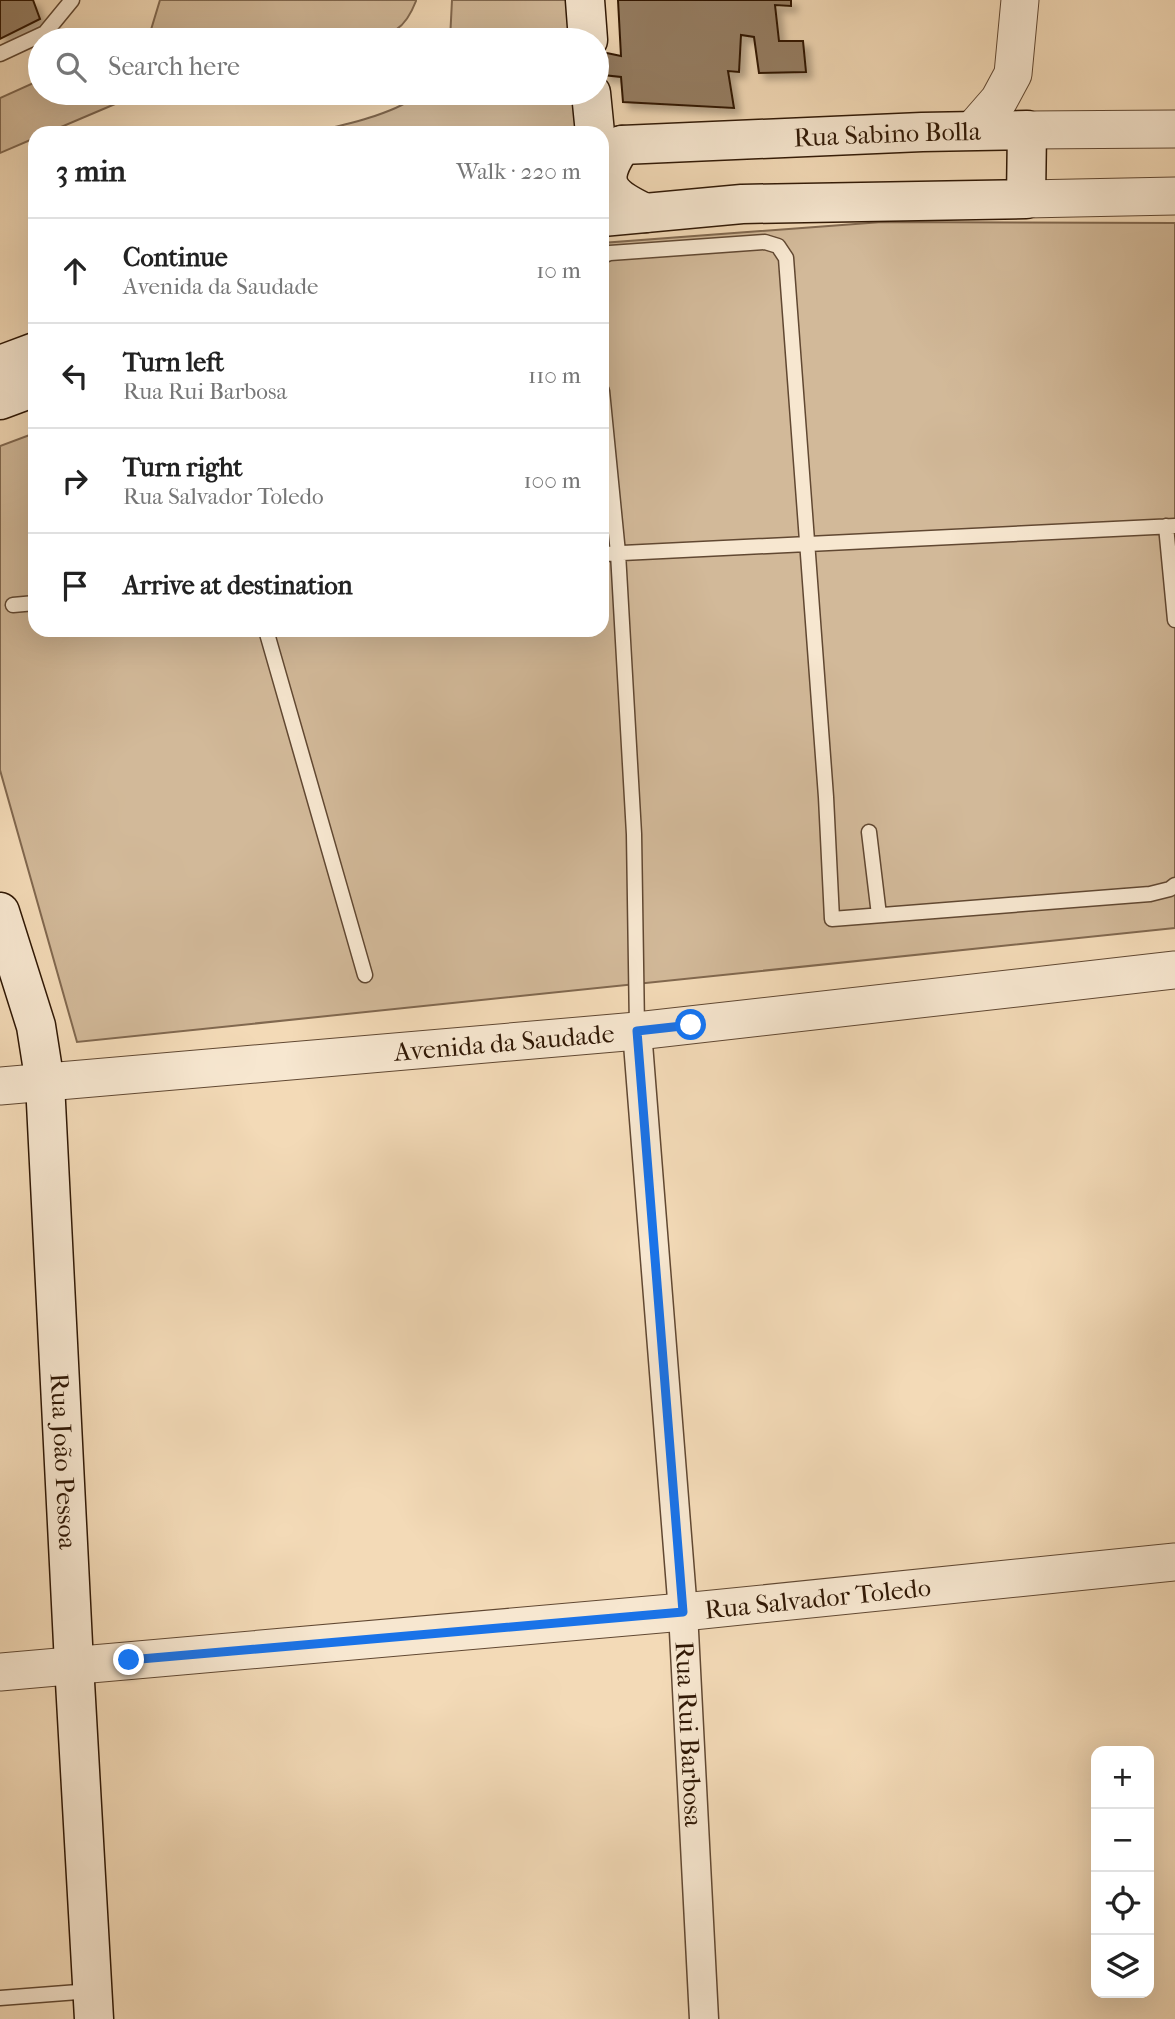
<!DOCTYPE html>
<html lang="en">
<head>
<meta charset="utf-8">
<style>
	body { margin:0; font-family:"IM FELL French Canon",serif; background:#f6f6f6; color:#222 }
	.controls { position:absolute; right:21px; bottom:21px; display:grid; overflow:hidden; border-radius:14px; box-shadow:0 7px 28px #0002 }
	.controls button { width:63px; height:63px; display:grid; place-items:center; padding:0; border:0; border-bottom:2px solid #e0e0e0; background:#fff; color:#222; font:35px sans-serif }
	.stop { position:absolute; width:21px; height:21px; margin:-16px; border:5px solid #1a73e8; border-radius:50%; background:#fff }
	.stop.end { background:#1a73e8; border-color:#fff; box-shadow:0 2px 7px #0008 }
	.list { margin:0; padding:0; list-style:none }
	h2 { display:flex; justify-content:space-between; align-items:center; height:91px; margin:0; padding:0 28px; font-size:30px }
	h2 small { font-size:23px; font-weight:400; color:#767676 }
	.list li { display:grid; grid-template-columns:46px 1fr auto; gap:21px; align-items:center; box-sizing:border-box; height:105px; padding:0 28px; border-top:2px solid #e0e0e0 }
	.list b { display:block; font-size:26px; white-space:nowrap }
	.list p { margin:0; font-size:23px; white-space:nowrap; color:#767676 }
	.list em { font-size:23px; font-style:normal; color:#767676 }
	.icon { flex:none; width:38px; height:38px; fill:none; stroke:currentColor; stroke-width:2; stroke-linecap:round; stroke-linejoin:round }
	.map { position:relative; flex:none; width:1175px; height:2019px; overflow:hidden }
	.search { position:absolute; background:#fff; box-shadow:0 7px 28px #0002; left:28px; top:28px; width:581px; height:77px; display:flex; align-items:center; gap:18px; box-sizing:border-box; padding:0 24px; border-radius:38px; color:#767676; font-size:26px }
	.panel { position:absolute; background:#fff; box-shadow:0 7px 28px #0002; left:28px; top:126px; width:581px; height:511px; border-radius:21px }
	.map>svg:first-child { display:block }
</style>
</head>
<body>
<div class="map">
<svg width="1175" height="2019" viewBox="0 0 1175 2019">
	<defs>
		<filter id="shadow"><feDropShadow dx="6" dy="6" stdDeviation="3.5" flood-color="#0004"/></filter>
	</defs>
	<rect width="100%" height="100%" fill="#f3dab7"/>
	<filter id="stains"><feTurbulence type="fractalNoise" baseFrequency=".00286" numOctaves="4"/><feColorMatrix values="0 0 0 0 .2 0 0 0 0 .09 0 0 0 0 .02 0 0 0 .5 -.17"/></filter>
	<radialGradient id="worn" r=".72"><stop offset=".6" stop-color="#630" stop-opacity="0"/><stop offset="1" stop-color="#630" stop-opacity=".3"/></radialGradient>
	<path fill="#d2b999" stroke="#81684f" stroke-width="2" d="M160 0H416V1C404 32 392 34 362 40H131L150 33Z
		M452 0H573L575 40H450Z
		M40 80V93H141L47 133H35V138L0 153V98Z
		M419 93H578L580 133H309C338 126 399 114 419 93Z
		M882 222 1175 223V928L77 1042 0 770V446L35 433V630H602V243Z"/>
	<path fill="#957d62" stroke="#301805" stroke-width="2" filter="url(#shadow)" d="M0 0H33L40 19 0 39Z
		M618 0H791V6L775 5 779 41H803L806 72 759 73 754 37 741 35 739 72 728 71 734 108 623 102 621 77 603 75 602 52 621 56Z"/>
	<g fill="none" stroke-linecap="round" stroke-linejoin="round">
		<g stroke="#614832" stroke-width="17">
			<path id="service" d="M0 54 45 33 72 0
				M602 256 610 253 765 242 778 246 786 258 826 797 832 919 1150 894 1170 889 1175 885
				M602 391 618 553 634 834 637 1029
				M1166 526 1175 620
				M602 554 1175 526
				M13 605 35 603
				M266 630 365 975
				M869 832 879 915
				M0 1998 91 1991"/>
		</g>
		<g stroke="#614832" stroke-width="31">
			<g id="minor">
				<path id="s1" d="M637 1031 683 1612 704 2019"/>
			</g>
		</g>
		<g stroke="#614832" stroke-width="39">
			<g id="tertiary">
				<path d="M1027 130 1175 129"/>
				<path d="M972 131 999 100 1013 74 1020 0"/>
				<path d="M1026 199 1175 196"/>
				<path id="s2" d="M0 1086 637 1031 1175 970"/>
				<path id="s3" d="M0 1672 683 1612 1175 1562"/>
			</g>
		</g>
		<g stroke="#301805" stroke-width="41">
			<g id="secondary">
				<path d="M585 0 588 40"/>
				<path d="M591 93 595 133"/>
				<path d="M622 145C594 183 609 196 645 213"/>
				<path id="s4" d="M602 153 622 145 922 132 1027 130 1026 199 742 204 602 217"/>
				<path d="M0 365 35 352"/>
				<path d="M0 400 35 387"/>
				<path id="s5" d="M0 912 36 1026 45 1083 74 1664 94 2019"/>
			</g>
		</g>
		<use href="#service" stroke="#f7e7d0" stroke-width="14"/>
		<use href="#minor" stroke="#f7e7d0" stroke-width="28"/>
		<use href="#tertiary" stroke="#f7e7d0" stroke-width="37"/>
		<use href="#secondary" stroke="#f7e7d0" stroke-width="38"/>
	</g>
	<g fill="none" stroke-linecap="round" stroke-linejoin="round">
		<path stroke="#1a73e8" stroke-width="9" d="M129 1660 683 1612 637 1031 691 1025"/>
	</g>
	<g text-anchor="middle" dominant-baseline="central" stroke-width="5" stroke-linejoin="round" paint-order="stroke">
		<g font-size="26" fill="#301805" stroke="#f7e7d0">
			<text stroke="none"><textPath href="#s4" startOffset="287">Rua Sabino Bolla</textPath></text>
			<text stroke="none"><textPath href="#s2" startOffset="506">Avenida da Saudade</textPath></text>
			<text stroke="none"><textPath href="#s5" startOffset="556">Rua João Pessoa</textPath></text>
			<text stroke="none"><textPath href="#s3" startOffset="821">Rua Salvador Toledo</textPath></text>
			<text stroke="none"><textPath href="#s1" startOffset="705">Rua Rui Barbosa</textPath></text>
		</g>
	</g>
	<rect width="100%" height="100%" filter="url(#stains)"/>
	<rect width="100%" height="100%" fill="url(#worn)"/>
</svg>
<div class="controls">
<button>+</button>
<button>−</button>
<button><svg class="icon" aria-label="locate" viewBox="0 0 24 24"><circle cx="12" cy="12" r="6"/><path d="M12 2v4M12 18v4M2 12h4M18 12h4"/></svg></button>
<button><svg class="icon" aria-label="layers" viewBox="0 0 24 24"><path d="M12 4l9 5-9 5-9-5zM3 14l9 5 9-5"/></svg></button>
</div>
<div class="stop" style="left:691px;top:1025px"></div>
<div class="stop end" style="left:129px;top:1660px"></div>
<div class="search"><svg class="icon" aria-label="search" viewBox="0 0 24 24"><circle cx="10" cy="10" r="6"/><path d="M15 15l6 6"/></svg>Search here</div>
<section class="panel">
<h2>3 min<small>Walk · 220 m</small></h2>
<ul class="list">
<li><svg class="icon" aria-label="ahead" viewBox="0 0 24 24"><path d="M12 20V5M6 11l6-6 6 6"/></svg><div><b>Continue</b><p>Avenida da Saudade</p></div><em>10 m</em></li>
<li><svg class="icon" aria-label="left" viewBox="0 0 24 24"><path d="M17 20v-9H6M10 6l-5 5 5 5"/></svg><div><b>Turn left</b><p>Rua Rui Barbosa</p></div><em>110 m</em></li>
<li><svg class="icon" aria-label="right" viewBox="0 0 24 24"><path d="M7 20v-9h11M14 6l5 5-5 5"/></svg><div><b>Turn right</b><p>Rua Salvador Toledo</p></div><em>100 m</em></li>
<li><svg class="icon" aria-label="arrive" viewBox="0 0 24 24"><path d="M6 21V4h12l-3 4 3 4H6"/></svg><div><b>Arrive at destination</b></div></li>
</ul>
</section>
</div>
</body>
</html>
